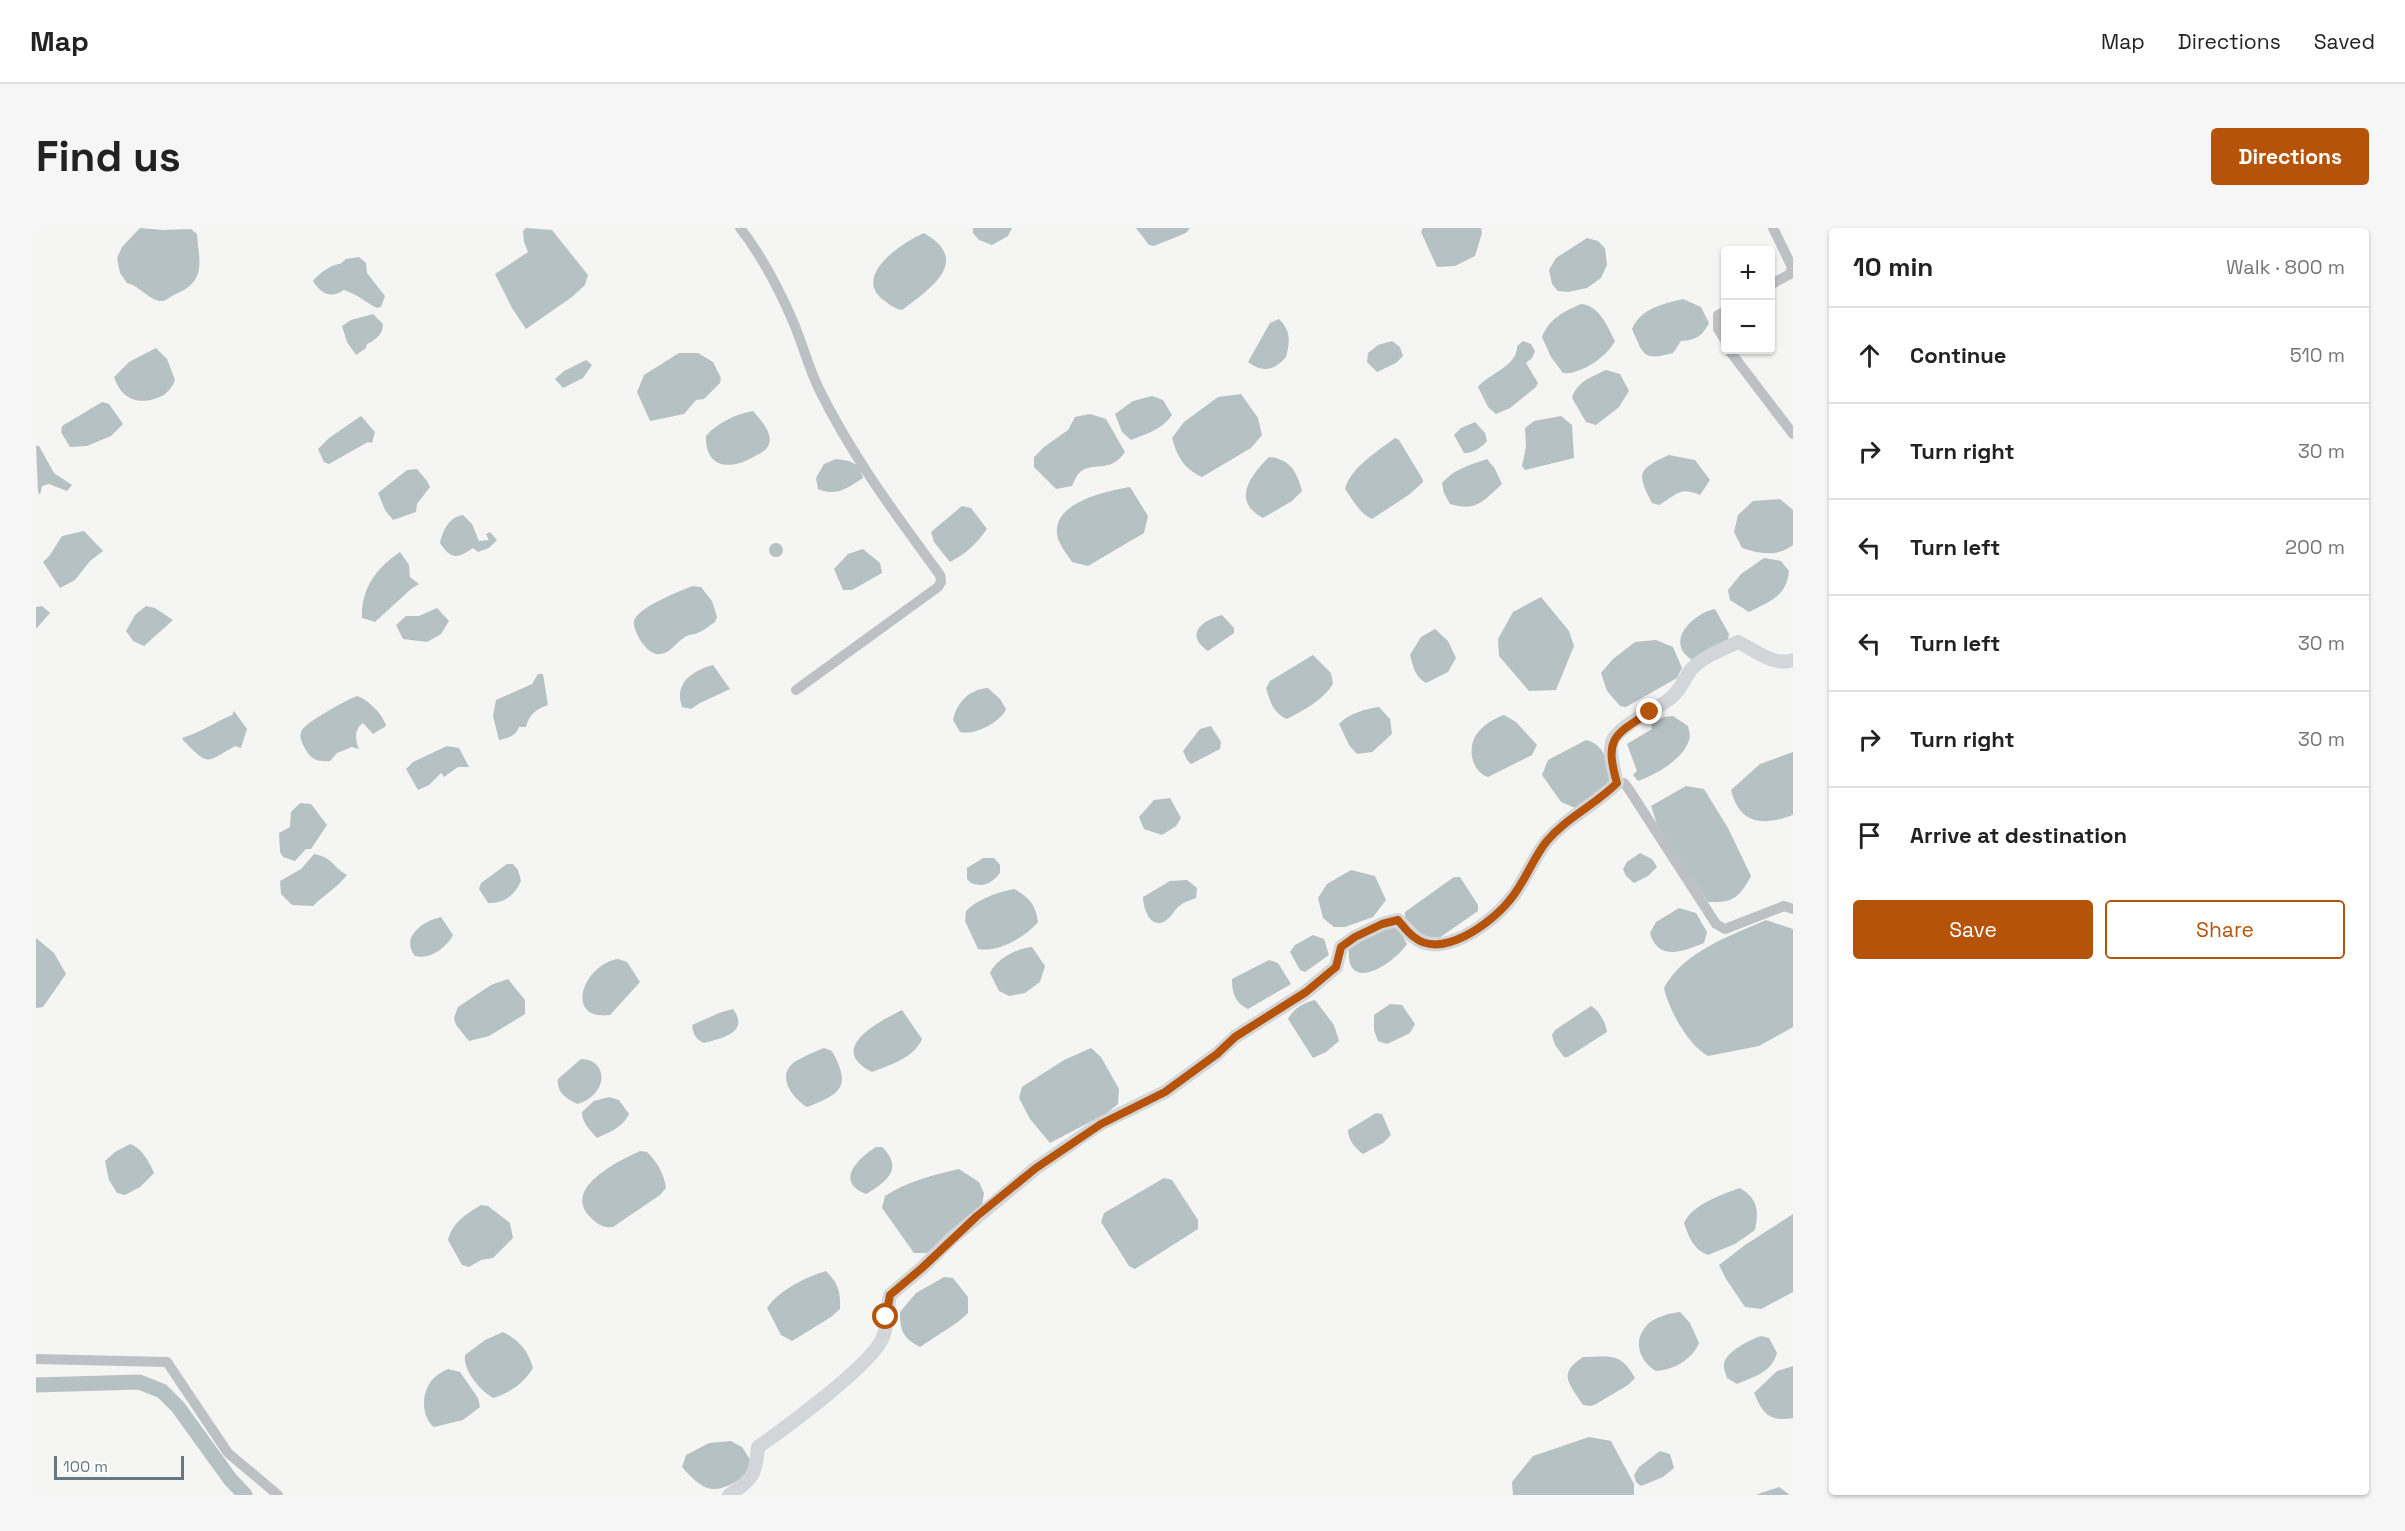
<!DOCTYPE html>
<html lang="en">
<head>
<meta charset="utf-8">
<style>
	body { margin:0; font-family:"Space Grotesk",sans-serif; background:#f6f6f6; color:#222 }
	.controls { position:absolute; right:18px; top:18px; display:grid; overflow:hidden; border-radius:6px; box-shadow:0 2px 4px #0004 }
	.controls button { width:54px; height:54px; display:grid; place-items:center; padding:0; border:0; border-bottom:2px solid #e0e0e0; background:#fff; color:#222; font:30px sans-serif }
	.scale { position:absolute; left:18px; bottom:15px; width:130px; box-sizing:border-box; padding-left:6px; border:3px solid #687780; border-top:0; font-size:16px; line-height:21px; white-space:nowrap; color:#687780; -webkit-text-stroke:4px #fff; paint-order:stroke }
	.stop { position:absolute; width:18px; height:18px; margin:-14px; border:4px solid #b45309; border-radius:50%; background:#fff }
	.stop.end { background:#b45309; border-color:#fff; box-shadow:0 2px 6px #0008 }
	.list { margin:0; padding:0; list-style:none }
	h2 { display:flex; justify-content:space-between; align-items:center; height:78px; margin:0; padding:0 24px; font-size:26px }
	h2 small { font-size:20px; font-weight:400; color:#767676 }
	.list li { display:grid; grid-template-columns:39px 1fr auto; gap:18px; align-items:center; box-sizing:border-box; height:96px; padding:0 24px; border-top:2px solid #e0e0e0 }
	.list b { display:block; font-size:22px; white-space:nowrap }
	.list em { font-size:20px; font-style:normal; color:#767676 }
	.actions { display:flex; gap:12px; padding:18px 24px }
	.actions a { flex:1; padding:14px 0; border:2px solid #b45309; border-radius:6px; text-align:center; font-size:21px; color:#b45309 }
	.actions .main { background:#b45309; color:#fff }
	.icon { flex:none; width:33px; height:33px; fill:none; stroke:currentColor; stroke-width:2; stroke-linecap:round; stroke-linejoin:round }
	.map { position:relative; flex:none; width:1757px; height:1267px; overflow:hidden; border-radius:6px }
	header { display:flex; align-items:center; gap:36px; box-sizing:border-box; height:84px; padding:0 30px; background:#fff; border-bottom:2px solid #e0e0e0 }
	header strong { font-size:28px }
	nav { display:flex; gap:33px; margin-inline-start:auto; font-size:21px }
	.intro { display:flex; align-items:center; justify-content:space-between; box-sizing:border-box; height:144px; padding:0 36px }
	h1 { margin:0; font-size:42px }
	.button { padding:15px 27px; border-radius:6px; background:#b45309; color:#fff; font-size:21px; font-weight:700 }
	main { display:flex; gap:36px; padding:0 36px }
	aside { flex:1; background:#fff; border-radius:6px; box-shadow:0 2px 4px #0004 }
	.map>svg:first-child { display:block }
</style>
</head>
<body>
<header>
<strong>Map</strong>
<nav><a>Map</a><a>Directions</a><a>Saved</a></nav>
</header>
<div class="intro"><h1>Find us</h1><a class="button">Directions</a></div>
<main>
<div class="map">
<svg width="1757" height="1267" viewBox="0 0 1757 1267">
	<rect width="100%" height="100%" fill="#f5f5f3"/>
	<path fill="#b6c1c4" d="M104 0 127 2 155 1 161 6C163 34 171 53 140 66 134 68 131 74 123 73 111 70 105 59 91 55L84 45 81 30 86 19Z
		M490 0 516 2 552 47 549 57 536 69 490 101 476 80 459 46 492 24 488 14 487 3Z
		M937 0H976L972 8 956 17 943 12 937 5Z
		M1100 0H1154L1150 5 1118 18 1113 17Z
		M1387 0H1445L1446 5 1439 28 1419 38 1401 39 1385 4Z
		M888 5C936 33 895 60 866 82 857 80 853 76 846 71 817 47 867 14 888 5Z
		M1551 10 1562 13 1569 20 1571 37 1565 50 1551 60 1532 64 1522 63 1516 56 1513 42 1520 30Z
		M323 29 330 35 331 45 349 68 345 79 341 80C329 74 321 66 308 62 295 71 285 66 277 53 282 46 296 36 304 36L310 31Z
		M1647 71 1665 79 1673 95C1666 109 1659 112 1645 113L1637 125C1607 133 1608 128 1596 101 1605 80 1627 76 1647 71Z
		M1545 76C1564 78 1571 98 1579 113 1571 129 1544 147 1527 145L1515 129 1506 109C1514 90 1527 84 1545 76Z
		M337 86 347 96C347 106 340 112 331 116L330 120 320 127 311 114 306 98 315 92Z
		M1243 91C1255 103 1254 113 1250 129 1238 143 1226 145 1212 134L1234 95Z
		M1356 113 1364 119 1367 128 1360 135 1341 144 1331 134 1332 125 1342 117Z
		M1487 113 1495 116 1499 123 1496 130 1490 135 1502 155 1500 159 1474 180 1460 186 1452 179 1442 159C1452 146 1482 138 1481 118Z
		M120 120 131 131 139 152C137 156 135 161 131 164 128 168 123 169 118 171 98 177 84 168 78 149L93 134Z
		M643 125H662L677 134 685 150 684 155 668 171 660 172 648 186 614 193 601 164 608 147Z
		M550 132 556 137 547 150 527 160 519 151 528 143Z
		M1570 142 1584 146 1593 163 1583 179 1560 197 1550 194 1536 170C1541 153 1556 149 1570 142Z
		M1205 166 1222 190 1226 207 1215 220 1166 249C1148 241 1141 228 1136 210L1148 194 1182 169Z
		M1116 168 1127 172 1136 187C1127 201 1110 206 1095 212L1086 204 1079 186 1097 173Z
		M66 174 73 176 87 196 75 208 51 218 34 219 25 204 26 198Z
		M717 183C724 191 737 205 733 216 731 222 725 225 719 228 696 242 669 242 670 208 681 195 700 186 717 183Z
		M1054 186 1070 191 1089 224C1073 247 1057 232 1043 245 1040 248 1038 254 1036 258L1020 261 998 239V229L1008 219 1032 202 1039 189Z
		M325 188 339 204 336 215 332 214 293 236 288 234 282 221 293 210Z
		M1525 188 1536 197 1538 230 1489 242 1486 238 1490 219 1489 200 1498 193Z
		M1439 194 1449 205 1451 213C1446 219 1436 226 1428 225L1418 207 1425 200Z
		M1359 210 1363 212 1386 250 1387 254 1374 266 1336 291C1323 285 1317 272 1309 261 1315 239 1342 223 1359 210Z
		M0 218H3L18 245 36 257 31 263 13 256 6 258 4 267 2 264Z
		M1633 227 1659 232 1674 252 1664 267C1643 258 1641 267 1623 277L1616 275C1600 245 1602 241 1633 227Z
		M1233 229C1254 231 1261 244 1266 263L1256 273 1227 290C1195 273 1214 248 1233 229Z
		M800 231 813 233 823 238 827 250C811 260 801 269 782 261L780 250 788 236Z
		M1451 231 1459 241 1466 256C1447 273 1441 284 1414 276L1408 265 1406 255C1418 241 1434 237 1451 231Z
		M381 241 391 253 394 259 381 276 380 284 357 292 349 282 342 265 371 242Z
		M1094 259 1112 288 1108 305 1052 338 1036 334C1031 326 1021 314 1021 305 1018 274 1071 263 1094 259Z
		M1744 271 1757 282V317C1742 329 1723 326 1706 320L1698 304 1702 287 1717 273Z
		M926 278 935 280 951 301C941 315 930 326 914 334L898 314 895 304Z
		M427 287 436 296 443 313 453 312 450 306 454 304 461 312 453 320 442 324 437 320C422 330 416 333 404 315 407 302 413 289 427 287Z
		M48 303 67 323 54 333 39 352 24 360 7 334 14 327 26 308Z
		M733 322a7 7 0 1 1 14 0a7 7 0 1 1-14 0Z
		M827 321 844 335 846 345 816 362H807L798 341 812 326Z
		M364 324 373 337 374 349 383 356 375 361 339 394 326 390C325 361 340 340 364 324Z
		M1728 330 1745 333 1753 343C1751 368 1734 373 1713 384L1694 372 1692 362 1705 346Z
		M657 358 665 359 676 373 681 389 679 394C673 398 666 404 659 406 659 406 651 407 651 408 640 413 634 428 620 426 613 424 606 416 603 410 601 406 597 398 598 393 602 379 644 363 657 358Z
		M1505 369 1533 403 1538 418 1520 462 1493 463 1463 428 1462 411 1477 384Z
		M6 378 14 385 0 401V379Z
		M110 378 119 380 137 392 108 418 97 413 90 403 99 387Z
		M401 380 413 393 405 406 391 414 367 411 360 397 370 388H383Z
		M1679 381 1693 406 1692 412 1658 433C1627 416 1655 386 1679 381Z
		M1186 387 1198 400V405L1172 423C1148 407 1166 392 1186 387Z
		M1399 401 1412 413 1420 430 1412 444 1390 455C1379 449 1377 438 1374 427L1385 409Z
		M1620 412 1637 419 1646 440 1641 450 1590 479 1584 478 1571 463 1565 445 1577 431 1599 414Z
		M1277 427 1295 445 1297 456C1287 472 1268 482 1251 491 1237 485 1234 473 1230 460L1234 453Z
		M677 437 694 461 664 475 655 481 646 479C638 456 655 443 677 437Z
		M502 446H507L512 477C500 481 493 487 490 499H483C480 508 472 510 463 512L457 488 460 472 496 456Z
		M952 460 964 471 970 481C965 494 938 508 924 504L917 492C921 474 934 461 952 460Z
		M321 468C332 471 348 488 350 498L337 506 327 495C318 501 319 512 323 521L316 519 301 525 294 533C283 534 275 532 270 522 267 517 263 510 265 504 267 495 311 472 321 468Z
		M1343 479 1354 491 1356 506 1336 524 1321 526 1313 517 1303 496C1313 485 1330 481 1343 479Z
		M198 483 211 501 205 520 199 518C170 534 174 540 147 512L146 510C164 505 179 494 196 487Z
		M1468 487 1480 494 1501 517 1496 527 1452 549C1436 544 1431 521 1440 507 1447 497 1457 491 1468 487Z
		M1637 488 1652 498C1653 503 1655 508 1653 512 1648 531 1619 547 1602 553L1597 547 1601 543 1591 516 1616 501 1615 497 1628 489Z
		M1175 498 1185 514 1184 521 1155 536 1151 532 1147 523 1164 501Z
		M1550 512C1570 516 1574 539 1573 556L1539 580 1525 574 1506 547 1512 532Z
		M411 518 423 520 433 539H422L408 549 405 545 393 557 382 562 370 541 377 534Z
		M1757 524V587C1727 598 1704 597 1695 562L1724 536Z
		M1650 558 1668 561 1692 600 1715 648C1703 670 1697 675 1672 674L1623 602 1615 578Z
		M1134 570 1145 590 1140 598 1126 607 1108 601 1103 589 1118 572Z
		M264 575 275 576 291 597 275 621H270L259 633 247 629 244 624 243 605 254 599 255 584Z
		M1604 625 1616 631 1621 639 1612 648 1598 655 1590 648 1587 641 1591 634Z
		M278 626C298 630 295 638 311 647 301 660 288 667 277 678L256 677 245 666 244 653 265 641Z
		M947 630H958L964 637V645C956 655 948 660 935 655L931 651V640Z
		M471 636H477L482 642 485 653C479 667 468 676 452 675L443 661 445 655Z
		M1315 642 1339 648 1350 672 1337 689 1309 699H1298L1287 690 1282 670 1291 656Z
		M1418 649H1424L1442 677V683L1403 710 1387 708 1369 690V684Z
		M1151 652 1161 660 1160 670C1156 672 1150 673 1146 676 1139 680 1136 689 1129 693 1114 702 1107 679 1107 669L1134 653Z
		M978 661C993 669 1000 677 1002 694 990 709 961 725 942 721L929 693 930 683C943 670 960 665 978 661Z
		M1643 680 1660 685 1671 704 1668 715C1648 723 1622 734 1614 705L1620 694Z
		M405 689 417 707C410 720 394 732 379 728 364 709 387 693 405 689Z
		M1730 692 1757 701V799L1723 818 1672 828C1652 817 1633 782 1628 760 1648 723 1694 708 1730 692Z
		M1349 698 1363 701 1371 716C1358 736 1309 767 1313 721Z
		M1277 707 1288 711 1293 727 1269 744 1264 742 1254 724 1259 717Z
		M0 710 18 725 30 746 7 779 0 780Z
		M996 719 1009 738 1004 754 989 765 973 768 963 763 954 745C960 731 982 720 996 719Z
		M582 731 591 734 604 754 574 787C528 793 546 737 582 731Z
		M1233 732 1242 735 1255 756 1212 781C1199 775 1196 765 1196 751Z
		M472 751 489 772V786L453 808 433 813 420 797 418 790 422 779 455 757Z
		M1279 772 1298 797 1303 813 1290 824 1277 830 1252 791C1258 780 1267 775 1279 772Z
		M1354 776 1366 777 1379 796 1374 805 1351 816 1342 813 1338 802V787Z
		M1555 778C1563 782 1570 795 1571 804L1532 829H1528L1519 817 1516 807 1519 802Z
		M697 781C714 804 687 810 668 815 660 811 657 807 656 797L683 785Z
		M866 782 886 811C878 830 854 837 836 844 790 821 842 794 866 782Z
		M788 820 796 823C815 858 807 865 771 879 758 871 740 850 757 835 766 829 778 824 788 820Z
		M1055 820 1065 829 1083 861 1082 876 1071 885 1014 915 994 891 983 870 986 859 1028 832Z
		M545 831C568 831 572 856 555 869 552 872 546 874 542 876 531 872 520 864 522 851Z
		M573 869 583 872 593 886C587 899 574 904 561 910 554 902 546 895 546 884L558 873Z
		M1340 885 1346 886 1355 907 1347 915 1327 926C1320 921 1312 912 1312 902Z
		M94 916C105 919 114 935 118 945L104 959 89 967 81 965 73 952 69 933 79 924Z
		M840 919H846C868 940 851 954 830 966 798 954 822 930 840 919Z
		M604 923 611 924C621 934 628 945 630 960L624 967 577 999C566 1000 561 996 553 988 527 959 583 933 604 923Z
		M923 941 943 954 948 965 946 978 899 1022 890 1025H878L846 980 849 968C872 953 897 947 923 941Z
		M1128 950 1136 952 1162 992V1001L1099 1041 1093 1038 1065 994 1068 985Z
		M1704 960C1722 971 1723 983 1719 1002L1699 1016 1672 1027C1657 1021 1653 1009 1648 995 1656 977 1686 966 1704 960Z
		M445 977 452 978 474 995 477 1010 457 1030 445 1032 433 1039 426 1037 412 1012C416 995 430 986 445 977Z
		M1757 986V1064L1725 1081 1709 1079 1690 1051 1683 1037 1709 1017Z
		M790 1043C802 1055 805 1064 804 1081L795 1089 756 1113 745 1107 731 1080C743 1062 770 1049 790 1043Z
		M908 1049 917 1050 932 1069V1085L922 1094 884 1119C867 1110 864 1103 864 1084L880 1065Z
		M1644 1084 1654 1095 1663 1115C1656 1132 1637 1142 1620 1143 1602 1132 1596 1111 1613 1095 1620 1089 1634 1085 1644 1084Z
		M467 1104C483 1112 492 1122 497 1140 487 1156 475 1164 457 1170 444 1162 427 1143 429 1127L449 1112Z
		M1725 1108 1733 1110 1741 1125C1735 1145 1719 1148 1701 1156L1691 1150C1690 1146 1687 1140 1688 1136 1689 1124 1715 1111 1725 1108Z
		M1547 1129C1574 1129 1584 1123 1599 1150L1592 1157 1560 1176 1555 1178 1547 1177C1533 1155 1521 1146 1547 1129Z
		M1757 1138V1190C1733 1194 1727 1186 1718 1165L1741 1143Z
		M412 1141 424 1144 442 1170 444 1179 427 1192 398 1199C384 1188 385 1161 399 1149 402 1146 408 1143 412 1141Z
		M1553 1209 1575 1213 1598 1256V1267H1477L1476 1254 1497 1228Z
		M695 1213 706 1219 715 1233 712 1246C681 1267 670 1267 646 1239L650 1227 673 1215Z
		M1624 1223 1634 1226 1638 1240 1627 1249 1605 1258 1600 1254 1598 1247 1603 1239Z
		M1743 1259 1754 1267H1721L1722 1266Z"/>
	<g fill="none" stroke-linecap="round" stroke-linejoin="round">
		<path stroke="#b6c1c4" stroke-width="15" d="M0 1157 103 1154 126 1163 142 1179 194 1251 209 1267"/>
		<path stroke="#bdc1c4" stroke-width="10" d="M704 0C726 28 742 59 756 91 766 114 772 138 782 159 815 227 860 287 904 347L905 354 902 359 760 462
			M1734 57 1754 46 1756 39 1737 0
			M1690 83 1682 87V101L1690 114
			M1693 122 1757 206
			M1581 555H1588L1592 560 1680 696 1689 701 1748 678 1757 681
			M0 1131 131 1134 192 1225 242 1267"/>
		<path stroke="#d2d6d9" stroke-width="14" d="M693 1267C716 1252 720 1247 722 1219 748 1201 838 1135 847 1109 852 1097 851 1080 854 1067L886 1040 916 1010 1000 940 1064 896 1129 864 1181 826 1199 809 1270 764 1300 739 1305 719 1319 709 1346 696 1362 692C1367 698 1372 705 1378 709 1406 732 1455 695 1473 673 1488 656 1496 632 1510 614 1530 590 1559 577 1581 555 1578 543 1571 520 1578 510 1591 493 1616 484 1632 472 1643 465 1647 453 1654 443 1664 430 1687 421 1702 414 1719 422 1738 439 1757 432"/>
	</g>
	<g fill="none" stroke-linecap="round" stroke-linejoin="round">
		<path stroke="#b45309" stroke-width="8" d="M850 1089 854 1067 886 1040 941 988 1000 940 1065 896 1129 864 1181 826 1199 809 1270 764 1300 739 1305 719 1319 709 1346 696 1362 692C1367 698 1372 705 1378 709 1406 732 1455 695 1473 673 1488 656 1496 632 1510 614 1530 590 1559 577 1581 555 1568 510 1578 507 1614 484"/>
	</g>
</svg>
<div class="controls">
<button>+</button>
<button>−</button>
</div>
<div class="scale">100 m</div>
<div class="stop" style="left:850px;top:1089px"></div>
<div class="stop end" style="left:1614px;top:484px"></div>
</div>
<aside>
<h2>10 min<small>Walk · 800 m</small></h2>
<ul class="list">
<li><svg class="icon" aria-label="ahead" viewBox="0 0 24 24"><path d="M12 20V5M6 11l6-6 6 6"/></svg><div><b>Continue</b></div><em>510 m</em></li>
<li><svg class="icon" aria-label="right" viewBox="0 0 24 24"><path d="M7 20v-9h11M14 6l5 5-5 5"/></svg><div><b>Turn right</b></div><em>30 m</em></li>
<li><svg class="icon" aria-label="left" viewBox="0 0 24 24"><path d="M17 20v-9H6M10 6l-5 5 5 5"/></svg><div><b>Turn left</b></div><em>200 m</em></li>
<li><svg class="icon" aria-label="left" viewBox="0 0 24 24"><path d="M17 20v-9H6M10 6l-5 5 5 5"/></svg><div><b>Turn left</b></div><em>30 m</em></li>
<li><svg class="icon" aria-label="right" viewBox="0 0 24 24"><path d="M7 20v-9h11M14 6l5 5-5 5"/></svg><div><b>Turn right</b></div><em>30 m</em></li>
<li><svg class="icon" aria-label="arrive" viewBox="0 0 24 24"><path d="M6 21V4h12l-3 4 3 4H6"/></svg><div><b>Arrive at destination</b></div></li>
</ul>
<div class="actions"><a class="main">Save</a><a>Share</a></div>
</aside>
</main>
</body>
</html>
